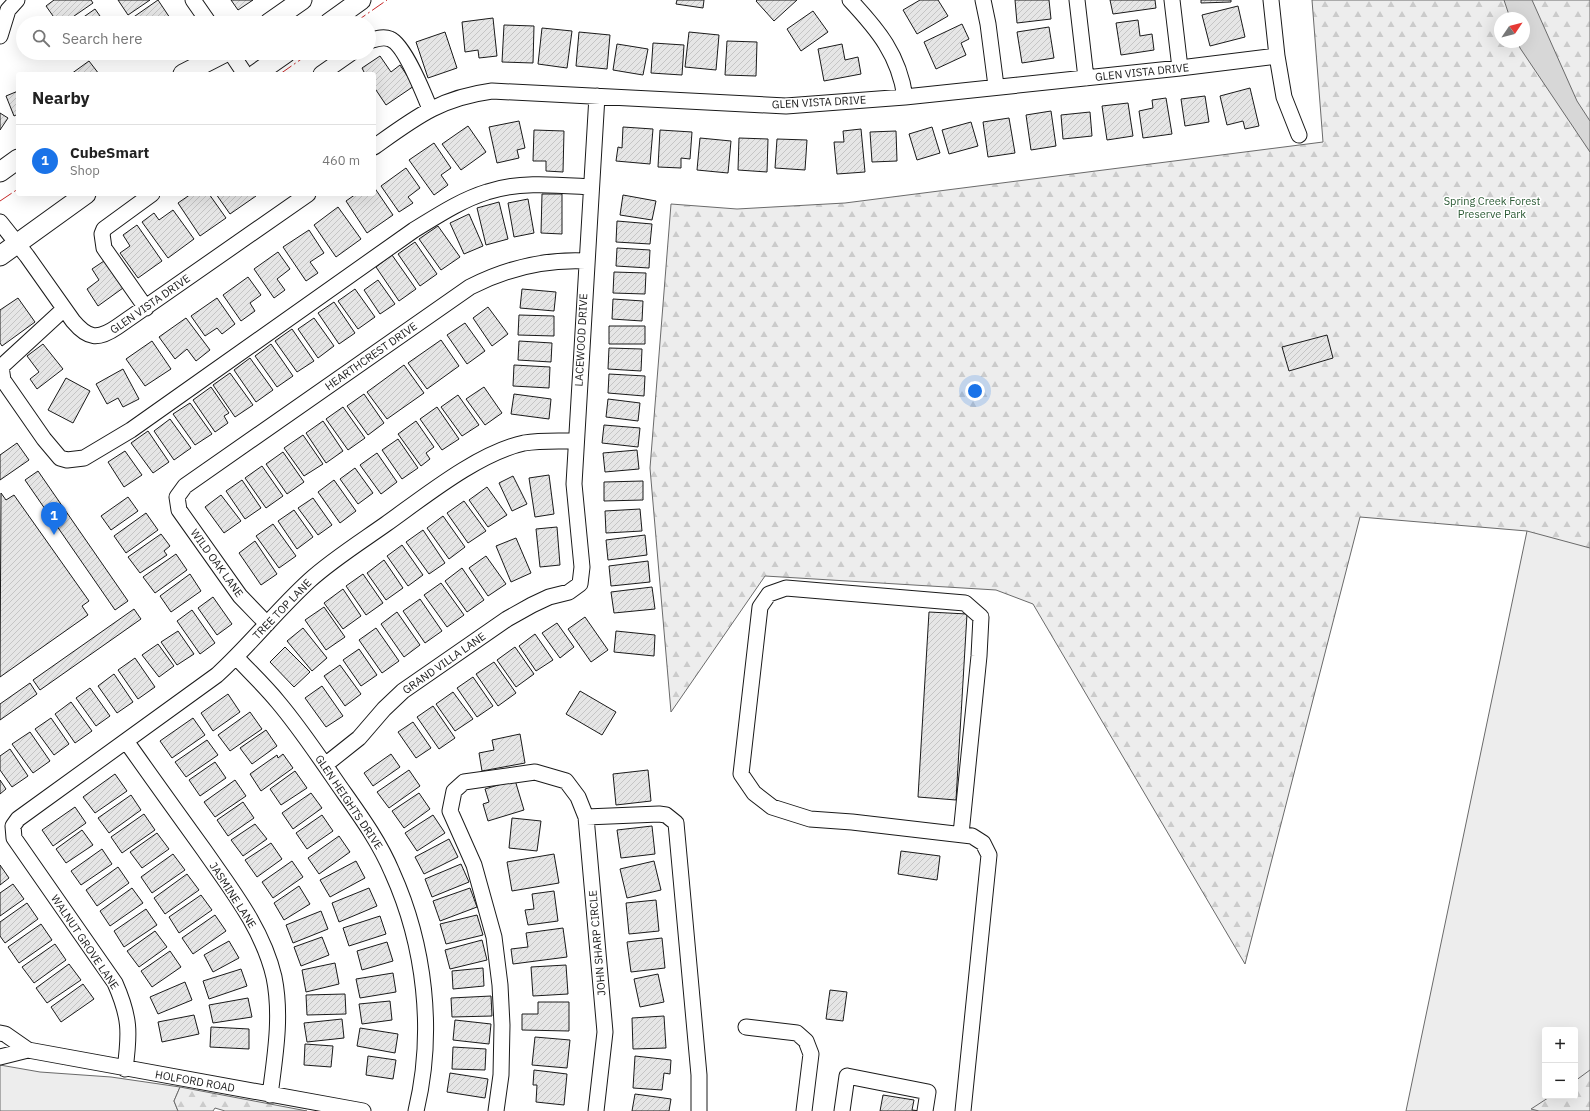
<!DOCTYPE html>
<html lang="en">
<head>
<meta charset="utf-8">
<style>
	body { margin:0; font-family:"IBM Plex Sans",sans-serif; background:#f2f2f2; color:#222 }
	.controls { position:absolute; right:12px; bottom:12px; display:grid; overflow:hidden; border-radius:4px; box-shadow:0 4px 16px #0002 }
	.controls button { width:36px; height:36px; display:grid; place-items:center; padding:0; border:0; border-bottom:1px solid #e0e0e0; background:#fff; color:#222; font:20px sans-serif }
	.compass { position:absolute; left:1494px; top:12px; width:36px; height:36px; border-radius:50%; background:#fff; box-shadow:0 4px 16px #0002; rotate:55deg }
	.you { position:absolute; left:975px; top:391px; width:14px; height:14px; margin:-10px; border:3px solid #fff; border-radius:50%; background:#1a73e8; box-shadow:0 0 0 6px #1a73e833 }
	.badge { display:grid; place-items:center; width:26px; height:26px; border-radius:50%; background:#1a73e8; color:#fff; font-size:13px; font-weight:700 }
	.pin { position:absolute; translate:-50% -33px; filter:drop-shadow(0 1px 2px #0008) }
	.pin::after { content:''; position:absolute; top:21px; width:14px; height:12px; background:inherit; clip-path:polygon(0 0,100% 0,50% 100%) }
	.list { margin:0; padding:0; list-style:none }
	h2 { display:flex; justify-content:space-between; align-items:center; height:52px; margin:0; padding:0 16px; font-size:17px }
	h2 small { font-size:13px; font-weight:400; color:#767676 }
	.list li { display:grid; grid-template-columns:26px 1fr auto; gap:12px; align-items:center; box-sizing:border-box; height:72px; padding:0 16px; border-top:1px solid #e0e0e0 }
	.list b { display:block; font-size:15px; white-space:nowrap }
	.list p { margin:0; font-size:13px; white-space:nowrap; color:#767676 }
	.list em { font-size:13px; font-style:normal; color:#767676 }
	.icon { flex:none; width:22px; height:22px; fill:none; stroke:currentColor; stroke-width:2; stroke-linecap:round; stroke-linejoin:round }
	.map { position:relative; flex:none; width:1590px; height:1111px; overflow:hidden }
	.search { position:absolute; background:#fff; box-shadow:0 4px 16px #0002; left:16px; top:16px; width:360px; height:44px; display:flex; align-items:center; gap:10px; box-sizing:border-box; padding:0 14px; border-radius:22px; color:#767676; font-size:15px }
	.panel { position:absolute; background:#fff; box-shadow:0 4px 16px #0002; left:16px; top:72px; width:360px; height:124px; border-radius:4px }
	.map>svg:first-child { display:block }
</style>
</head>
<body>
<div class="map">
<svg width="1590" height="1111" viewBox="0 0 1590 1111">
	<defs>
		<pattern id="forest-firs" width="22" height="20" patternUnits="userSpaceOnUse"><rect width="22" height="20" fill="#ededed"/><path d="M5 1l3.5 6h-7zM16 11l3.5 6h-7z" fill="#cbcbcb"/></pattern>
		<pattern id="building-hatch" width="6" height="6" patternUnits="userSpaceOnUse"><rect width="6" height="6" fill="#e6e6e6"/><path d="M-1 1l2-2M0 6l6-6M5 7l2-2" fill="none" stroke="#c5c5c5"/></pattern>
	</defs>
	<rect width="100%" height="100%" fill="#fff"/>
	<path fill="#ededed" stroke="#6a6a6a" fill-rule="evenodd" d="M1590 0V1111H1406L1527 531 1412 264 1554 93 1524 18ZM1545 1030H1575V1096H1545Z
		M0 1065 40 1072 111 1077 180 1087 174 1101 178 1111H0Z"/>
	<path fill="url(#forest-firs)" stroke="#6a6a6a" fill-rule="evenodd" d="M1312 0H1590V548L1527 531 1360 517 1245 964 1033 604 996 590 765 576 671 712 650 468 671 204 737 209 845 203 1323 142ZM1500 18H1524V42H1500Z
		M1590 1070V1111H1539L1531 1109 1551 1096H1575V1081Z
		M180 1087 307 1111H225L215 1108 213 1111H178L174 1101Z"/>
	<path fill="#d7d7d7" stroke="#6a6a6a" d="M1504 0H1532L1577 101 1590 121V152L1520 48 1518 42H1524V18H1510Z"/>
	<path fill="url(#building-hatch)" stroke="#1a1a1a" d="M54 0H91L93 3 64 23H58L46 6Z
		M118 0H150L128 15Z
		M158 0 172 21 169 23H125Z
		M231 0H253L238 10Z
		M677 0H704L703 8 676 4Z
		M757 0H797L774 21 756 1Z
		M920 0H938L948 16 917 34 903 10Z
		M1015 0H1049L1051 19 1017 23Z
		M1110 0H1155L1156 8 1113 14Z
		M1201 0H1231V2L1201 3Z
		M1238 6 1245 37 1210 46 1202 15Z
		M95 9 105 23H75Z
		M813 11 828 32 801 51 787 29Z
		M493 18 497 56 479 58 478 50 465 52 462 22Z
		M1138 20 1140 36 1152 34 1154 50 1121 55 1116 23Z
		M962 24 969 39 961 43 966 55 936 69 924 42Z
		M504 25 534 26 533 63 502 62Z
		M1049 27 1054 58 1022 63 1017 32Z
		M542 28 572 31 567 68 538 64Z
		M445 32 457 68 428 78 416 42Z
		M579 32 610 35 607 69 576 66Z
		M689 32 719 35 716 70 685 67Z
		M727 41 757 42 756 76 725 75Z
		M653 43 684 45 682 75 651 73Z
		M617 44 648 49 643 75 613 70Z
		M842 44 845 60 858 57 861 74 824 81 818 49Z
		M380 56 391 72 400 65 414 86 386 105 374 87V74H365L362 68Z
		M89 61 99 74H71Z
		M1250 88 1259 126 1245 129 1243 121 1227 125 1220 96Z
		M18 91V114L14 116 6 96Z
		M1205 96 1209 122 1185 126 1181 99Z
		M1166 98 1172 134 1143 138 1139 111 1153 108 1152 100Z
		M1128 103 1133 136 1107 140 1102 106Z
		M1051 111 1056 146 1031 150 1026 115Z
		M1090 112 1092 136 1063 139 1061 115Z
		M0 113 8 118 0 130Z
		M1009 118 1015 153 988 157 983 122Z
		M519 121 525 148 517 150 519 158 497 163 489 127Z
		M971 122 978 146 949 154 942 130Z
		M468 126 486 152 461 170 442 144Z
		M623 127 653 129 650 164 616 161 618 147 622 148Z
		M932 127 940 153 917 160 909 134Z
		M861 129 865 172 837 174 834 142H844L843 131Z
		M534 130 564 131 563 172 546 171V161H533Z
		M660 130 692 132 690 159 681 158V168L658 167Z
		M896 131 897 161 872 162 870 132Z
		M700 138 731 141 728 173 697 170Z
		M739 138 768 139 767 172 738 170Z
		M777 139 807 140 805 170 775 168Z
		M434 143 451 168 441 175 448 185 434 195 409 160Z
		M406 168 420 188 408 197 413 203 399 212 381 186Z
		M374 187 393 215 367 233 346 201 356 194H374Z
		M191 194H209L226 218 200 236 178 203Z
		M216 194H255L256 196 230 214Z
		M542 194H562V234L541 233Z
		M623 195 656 201 652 220 620 215Z
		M528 199 534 233 514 237 508 203Z
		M499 202 508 239 486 245 477 208Z
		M338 207 361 239 336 257 314 225Z
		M173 210 194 239 168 258 142 222 154 213 159 220Z
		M469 214 483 246 464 254 450 223Z
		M617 221 652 224 650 244 616 242Z
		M137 225 162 261 138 278 120 253 130 246 123 235Z
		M438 226 460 257 441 270 419 239Z
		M309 230 324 253 310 262 318 273 306 281 283 247Z
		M415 242 437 274 420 286 398 254Z
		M617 248 650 250 649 268 616 266Z
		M278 252 290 269 277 279 285 290 274 298 254 269Z
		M392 255 416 289 399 301 376 267Z
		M104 261 123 288 98 306 87 289 99 280 92 269Z
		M614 272 646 273 645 294 613 293Z
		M248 277 261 295 250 303 255 311 241 321 223 295Z
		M378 280 395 304 380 314 364 290Z
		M355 289 375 317 358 329 338 301Z
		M522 289 556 292 554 311 520 308Z
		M18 298 35 322 2 346 0 343V310Z
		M217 298 235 324 222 334 217 328 205 336 191 316Z
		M613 299 643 301 642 321 612 319Z
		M334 302 355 333 339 344 318 313Z
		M488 307 508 334 492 346 473 318Z
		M519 315 554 316V336L518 335Z
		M186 318 210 350 196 361 187 349 175 359 159 337Z
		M314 318 334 346 318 358 298 329Z
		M465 323 485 351 467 364 447 335Z
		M609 326H645V344H609Z
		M292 329 314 361 297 372 275 341Z
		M1327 335 1333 358 1289 371 1282 347Z
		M441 340 459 366 427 389 408 363Z
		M152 341 171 369 145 386 126 359Z
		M519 341 552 343 551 362 518 360Z
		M43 344 63 369 37 389 30 379 39 372 27 356Z
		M271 344 293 376 277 387 255 356Z
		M609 348 642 349 641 371 608 369Z
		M250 358 273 390 256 402 234 370Z
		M404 365 424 393 387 419 367 392Z
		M514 365 550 367 549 388 513 386Z
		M123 369 139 399 123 407 118 398 107 404 96 384Z
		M230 373 253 405 235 417 213 385Z
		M609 374 645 376 644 396 608 393Z
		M66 378 90 391 73 423 48 410Z
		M211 387 229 413 224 416 228 423 215 432 193 400Z
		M484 387 502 413 485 425 466 399Z
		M364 394 384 423 368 435 347 406Z
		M514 394 551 399 549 419 511 414Z
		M458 395 479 425 462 436 441 407Z
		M608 399 640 403 638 421 606 417Z
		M190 403 212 434 195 445 173 414Z
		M343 407 365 438 348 450 326 419Z
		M437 407 459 439 442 450 420 419Z
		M170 419 191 448 174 460 154 431Z
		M323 421 343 451 326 463 306 433Z
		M416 421 434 447 426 453 430 459 421 466 398 434Z
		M604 425 640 428 638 447 602 443Z
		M148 431 169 462 153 473 131 443Z
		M303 435 323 464 304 476 284 448Z
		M398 439 418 468 402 479 382 450Z
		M17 443 29 460 0 480V455Z
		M637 450 639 469 605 472 603 453Z
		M125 451 142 475 124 487 108 462Z
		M283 452 304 482 287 494 266 464Z
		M377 453 397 482 381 494 360 465Z
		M262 466 283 496 266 508 245 478Z
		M355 468 373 493 358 504 340 479Z
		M38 471 128 601 115 610 25 480Z
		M549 475 554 514 535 517 529 478Z
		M513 476 527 504 512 511 499 483Z
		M242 480 261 508 245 519 226 491Z
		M334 480 356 511 340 523 318 492Z
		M643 481V500L604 501V482Z
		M487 487 507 515 488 527 469 500Z
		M1 493 6 500 14 495 89 601 82 606 88 615 0 677Z
		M221 495 241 521 224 533 205 507Z
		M128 497 138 511 111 530 101 516Z
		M313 498 332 525 318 535 298 508Z
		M464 501 486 531 468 543 447 513Z
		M640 509 642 531 606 533 605 511Z
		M294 510 313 537 297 549 278 521Z
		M146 513 158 530 126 553 114 536Z
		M443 516 465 547 449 559 427 528Z
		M273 524 296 556 279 568 256 536Z
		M557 527 560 565 540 567 536 529Z
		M423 530 445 563 429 574 406 542Z
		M161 534 170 546 164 551 167 555 140 573 128 557Z
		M645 535 647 555 608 560 606 540Z
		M516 538 531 573 511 582 496 546Z
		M255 541 277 574 261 585 239 553Z
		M402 545 423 575 408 586 387 556Z
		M176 554 187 570 155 593 143 577Z
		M486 556 506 584 488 596 469 568Z
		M384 560 403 588 386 600 367 573Z
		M648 561 650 582 611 586 609 566Z
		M462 568 484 600 467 612 445 581Z
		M190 574 201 591 171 612 160 596Z
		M363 574 383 603 366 615 346 586Z
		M441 583 464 615 447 627 424 595Z
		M652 587 655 609 614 613 611 592Z
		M343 589 361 616 343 629 324 603Z
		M213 597 232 624 217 635 198 608Z
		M420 599 442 631 425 643 403 611Z
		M324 607 345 637 326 650 305 620Z
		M134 609 141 619 40 690 33 680Z
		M192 610 215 643 200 654 177 621Z
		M397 612 420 645 404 657 381 624Z
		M929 612 967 614 956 800 918 797Z
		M585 617 608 650 591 662 568 629Z
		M557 623 574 647 560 658 542 633Z
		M303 628 327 658 312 671 287 641Z
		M376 628 399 661 382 673 359 640Z
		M178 631 194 654 177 665 161 642Z
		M616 631 655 635 654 656 614 652Z
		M535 634 553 660 536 671 519 646Z
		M158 644 174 666 159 677 142 655Z
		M285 647 310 672 294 687 270 662Z
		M515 647 534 674 516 687 497 660Z
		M359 649 377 675 361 686 343 660Z
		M135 658 155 687 138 699 118 670Z
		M494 662 516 693 498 706 476 674Z
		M340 665 361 694 345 706 324 676Z
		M114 674 133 702 117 713 98 686Z
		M473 677 493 706 477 717 457 688Z
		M30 683 37 694 0 720V704Z
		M322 686 343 716 326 727 305 698Z
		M90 688 110 716 96 726 76 698Z
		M580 691 616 712 602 735 566 714Z
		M453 692 473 719 455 731 436 704Z
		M228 694 240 712 213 731 201 713Z
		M71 702 92 731 75 743 55 714Z
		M433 706 455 738 439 749 417 717Z
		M250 712 262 729 230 751 218 735Z
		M51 718 69 744 54 755 35 729Z
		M193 718 205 735 172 758 160 741Z
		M413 722 431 748 416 758 398 732Z
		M266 730 277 746 252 764 240 748Z
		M30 732 50 761 33 773 12 744Z
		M520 734 525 763 482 771 479 753 494 750 492 740Z
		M207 740 218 755 186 777 175 762Z
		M10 749 28 776 12 787 0 770V756Z
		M283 754 293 768 261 791 250 774 277 755 278 758Z
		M391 754 400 767 373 786 364 773Z
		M215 762 226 778 200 796 189 780Z
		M409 770 420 786 389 808 377 792Z
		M648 770 651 801 616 805 613 774Z
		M295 771 307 788 281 805 270 789Z
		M115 774 127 791 95 813 83 797Z
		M0 780 6 789 0 794Z
		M235 780 246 796 215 817 204 802Z
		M515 780 524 810 488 821 483 804 489 802 485 789Z
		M311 793 322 808 293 829 282 813Z
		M419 793 430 809 404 828 392 811Z
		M131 795 141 810 109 833 98 818Z
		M243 802 254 818 228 836 217 820Z
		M75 807 86 823 53 846 42 830Z
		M144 814 155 830 122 853 111 837Z
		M322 815 333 831 307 849 296 833Z
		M433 815 445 833 417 851 405 833Z
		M512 818 541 821 537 851 509 848Z
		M255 824 267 839 243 856 231 840Z
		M652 826 655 854 621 858 617 830Z
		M82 830 93 845 66 863 56 849Z
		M157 833 169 849 142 868 130 852Z
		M339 836 350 852 319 874 308 858Z
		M449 839 458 857 424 874 415 857Z
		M271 843 282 859 257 877 245 860Z
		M102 849 112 864 81 885 71 871Z
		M901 851 940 856 937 880 898 874Z
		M173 854 185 870 152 893 141 877Z
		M554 854 559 883 512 891 507 862Z
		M292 861 303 877 273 898 262 882Z
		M356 861 365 878 330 897 320 880Z
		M654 861 661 890 627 898 620 869Z
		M461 864 469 882 432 897 425 879Z
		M0 865 9 878 0 885Z
		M118 867 129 883 97 906 86 890Z
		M187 874 199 890 165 914 154 898Z
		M13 884 24 899 0 916V893Z
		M299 886 310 904 284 920 274 903Z
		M132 888 143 903 110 926 100 911Z
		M369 888 377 906 339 922 332 903Z
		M470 888 477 907 440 921 433 901Z
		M554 891 558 921 528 925 525 910 534 909 532 894Z
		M201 895 212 910 179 933 169 917Z
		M656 900 659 931 629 934 626 903Z
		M27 903 38 919 5 943 0 936V922Z
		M146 909 157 925 124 947 114 931Z
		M321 911 328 929 293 943 286 925Z
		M215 915 226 931 193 954 182 938Z
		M477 915 483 935 446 944 440 924Z
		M380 916 386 934 349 946 343 928Z
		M41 924 52 940 19 963 8 947Z
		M563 928 567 957 513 964 511 949 528 947 526 933Z
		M155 931 167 947 139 967 127 951Z
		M322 937 329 955 301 966 294 947Z
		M662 938 665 968 631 972 627 942Z
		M482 940 487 960 450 969 445 950Z
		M229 941 239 958 213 972 204 955Z
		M387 942 393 961 362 970 357 951Z
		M55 944 66 960 34 983 22 967Z
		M170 951 181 967 152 987 141 971Z
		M335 963 339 984 306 992 302 970Z
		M69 964 81 980 47 1003 36 988Z
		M566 965 568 994 533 996 531 967Z
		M483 968 484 986 453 989 452 971Z
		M241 969 247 986 209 999 203 981Z
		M393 973 396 992 360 998 356 979Z
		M658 974 664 1002 640 1007 634 979Z
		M185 982 192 1000 158 1014 150 997Z
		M83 984 94 999 61 1022 51 1007Z
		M830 990 847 992 843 1021 826 1019Z
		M345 994 346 1014 307 1015 306 995Z
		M491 996 492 1016 452 1017 451 998Z
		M248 998 252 1017 213 1023 209 1005Z
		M390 1001 392 1020 362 1024 359 1004Z
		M538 1002H569V1031L522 1030V1014H538Z
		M194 1015 199 1034 162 1042 158 1022Z
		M664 1016 666 1048 633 1049 632 1018Z
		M342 1019 344 1038 307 1042 304 1023Z
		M455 1020 491 1024 489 1044 453 1040Z
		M211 1027 249 1029V1049L210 1047Z
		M360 1028 398 1034 395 1053 357 1046Z
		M535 1037 570 1040 567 1068 532 1065Z
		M305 1044 333 1046 331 1067 304 1065Z
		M453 1047 486 1049 485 1070 452 1069Z
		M368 1056 396 1060 393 1079 366 1075Z
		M635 1056 671 1060 670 1074 664 1073 662 1090 633 1088Z
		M534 1070 567 1074 564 1105 536 1102 537 1085H533Z
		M450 1073 488 1079 485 1098 447 1092Z
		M635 1094 671 1099 669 1111H632Z
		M883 1095 914 1100 912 1110 920 1111H880Z"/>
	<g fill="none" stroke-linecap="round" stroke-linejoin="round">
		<g stroke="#1a1a1a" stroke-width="17">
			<path id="minor" d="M193 0 209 23
				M850 0C878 30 899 55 905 97
				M983 0 988 24 996 86
				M1077 0 1086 78
				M1172 0 1180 68
				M1271 0 1277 56 1284 97 1299 135
				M0 36 8 10 17 0
				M369 41C376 39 383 36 390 39 404 44 424 94 430 109
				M231 53 245 74
				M321 74 351 53
				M374 147C416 117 440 98 492 91L786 106 905 97 1180 68 1277 56
				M0 222 27 256 73 321C88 339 98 340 117 327L308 194
				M146 308 104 248 102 234 104 229 152 194
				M64 309 1 367 3 380 44 439 60 458 67 460 84 458 131 430 414 230C437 216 461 200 487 192 520 181 557 185 591 187
				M267 624 240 596 179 510 177 497 185 486 470 287C507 268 544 259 586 261
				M236 657C250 672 265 686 278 702 300 728 320 758 340 787 359 814 379 841 392 872 425 945 435 1032 416 1111
				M126 741C152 778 178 814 204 850 231 889 263 929 274 977 282 1016 275 1056 270 1095
				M325 765 359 738 384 709 403 691 507 619 532 605 549 597 569 592 580 584 582 567 574 484 597 96
				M586 817 659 814 666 815 676 823 699 1075V1111
				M961 834 979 656 981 617 965 603 786 588 769 594 760 607 741 774 754 793 772 807 810 819 852 822 972 836 983 843 989 855 963 1111
				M746 1027 797 1033 806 1041 811 1054 804 1111
				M0 1033 5 1034 28 1050
				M0 1057 28 1050 363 1111
				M125 1069C130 1032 130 1017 115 983L14 838 13 826 18 819 217 675C250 645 277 610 310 580 332 560 362 541 386 524 424 497 478 453 524 443 541 440 558 441 575 441
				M496 1111 501 1075 502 1025 500 985 494 937 474 865 450 811 454 791 464 782 535 772 566 781 578 797 586 817 605 1032 596 1111
				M842 1111 847 1076 928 1092 925 1111"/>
		</g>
		<g stroke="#1a1a1a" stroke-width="21">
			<path id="major" d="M269 23 302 0
				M329 23 361 0
				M183 74 224 53
				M256 74 286 53
				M0 172 18 159
				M0 256 86 194"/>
		</g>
		<use href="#minor" stroke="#fff" stroke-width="15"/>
		<use href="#major" stroke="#fff" stroke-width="19"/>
		<path stroke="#c62828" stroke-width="1" stroke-dasharray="14 3 2 3" stroke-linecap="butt" d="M354 23 387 0
			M280 74 310 53
			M0 201 18 189"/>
	</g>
	<g text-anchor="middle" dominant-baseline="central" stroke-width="3" stroke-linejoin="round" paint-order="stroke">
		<g font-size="11" fill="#1a1a1a" stroke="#fff">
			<text transform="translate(1142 72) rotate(-6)">GLEN VISTA DRIVE</text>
			<text transform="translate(819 102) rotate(-3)">GLEN VISTA DRIVE</text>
			<text transform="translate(150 304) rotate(-35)">GLEN VISTA DRIVE</text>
			<text transform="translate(581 340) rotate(-87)">LACEWOOD DRIVE</text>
			<text transform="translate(371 356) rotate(-35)">HEARTHCREST DRIVE</text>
			<text transform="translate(217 563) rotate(54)">WILD OAK LANE</text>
			<text transform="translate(282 609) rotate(-46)">TREE TOP LANE</text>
			<text transform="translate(444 663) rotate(-35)">GRAND VILLA LANE</text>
			<text transform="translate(349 802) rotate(56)">GLEN HEIGHTS DRIVE</text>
			<text transform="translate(233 895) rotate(57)">JASMINE LANE</text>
			<text transform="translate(85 942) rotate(56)">WALNUT GROVE LANE</text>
			<text transform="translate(597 943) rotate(-95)">JOHN SHARP CIRCLE</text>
			<text transform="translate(195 1081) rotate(10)">HOLFORD ROAD</text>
		</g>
		<g font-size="11" fill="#2b5a34" stroke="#fff">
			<text x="1492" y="201">Spring Creek Forest<tspan x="1492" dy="13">Preserve Park</tspan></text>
		</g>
	</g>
</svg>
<div class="controls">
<button>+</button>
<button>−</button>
</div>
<svg class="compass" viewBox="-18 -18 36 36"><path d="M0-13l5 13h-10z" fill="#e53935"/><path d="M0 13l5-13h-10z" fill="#767676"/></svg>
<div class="you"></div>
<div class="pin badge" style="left:54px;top:535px">1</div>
<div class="search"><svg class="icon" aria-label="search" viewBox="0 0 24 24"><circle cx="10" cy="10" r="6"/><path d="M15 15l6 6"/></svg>Search here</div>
<section class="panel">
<h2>Nearby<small></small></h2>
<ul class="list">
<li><span class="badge">1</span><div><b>CubeSmart</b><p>Shop</p></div><em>460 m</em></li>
</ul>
</section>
</div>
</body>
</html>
